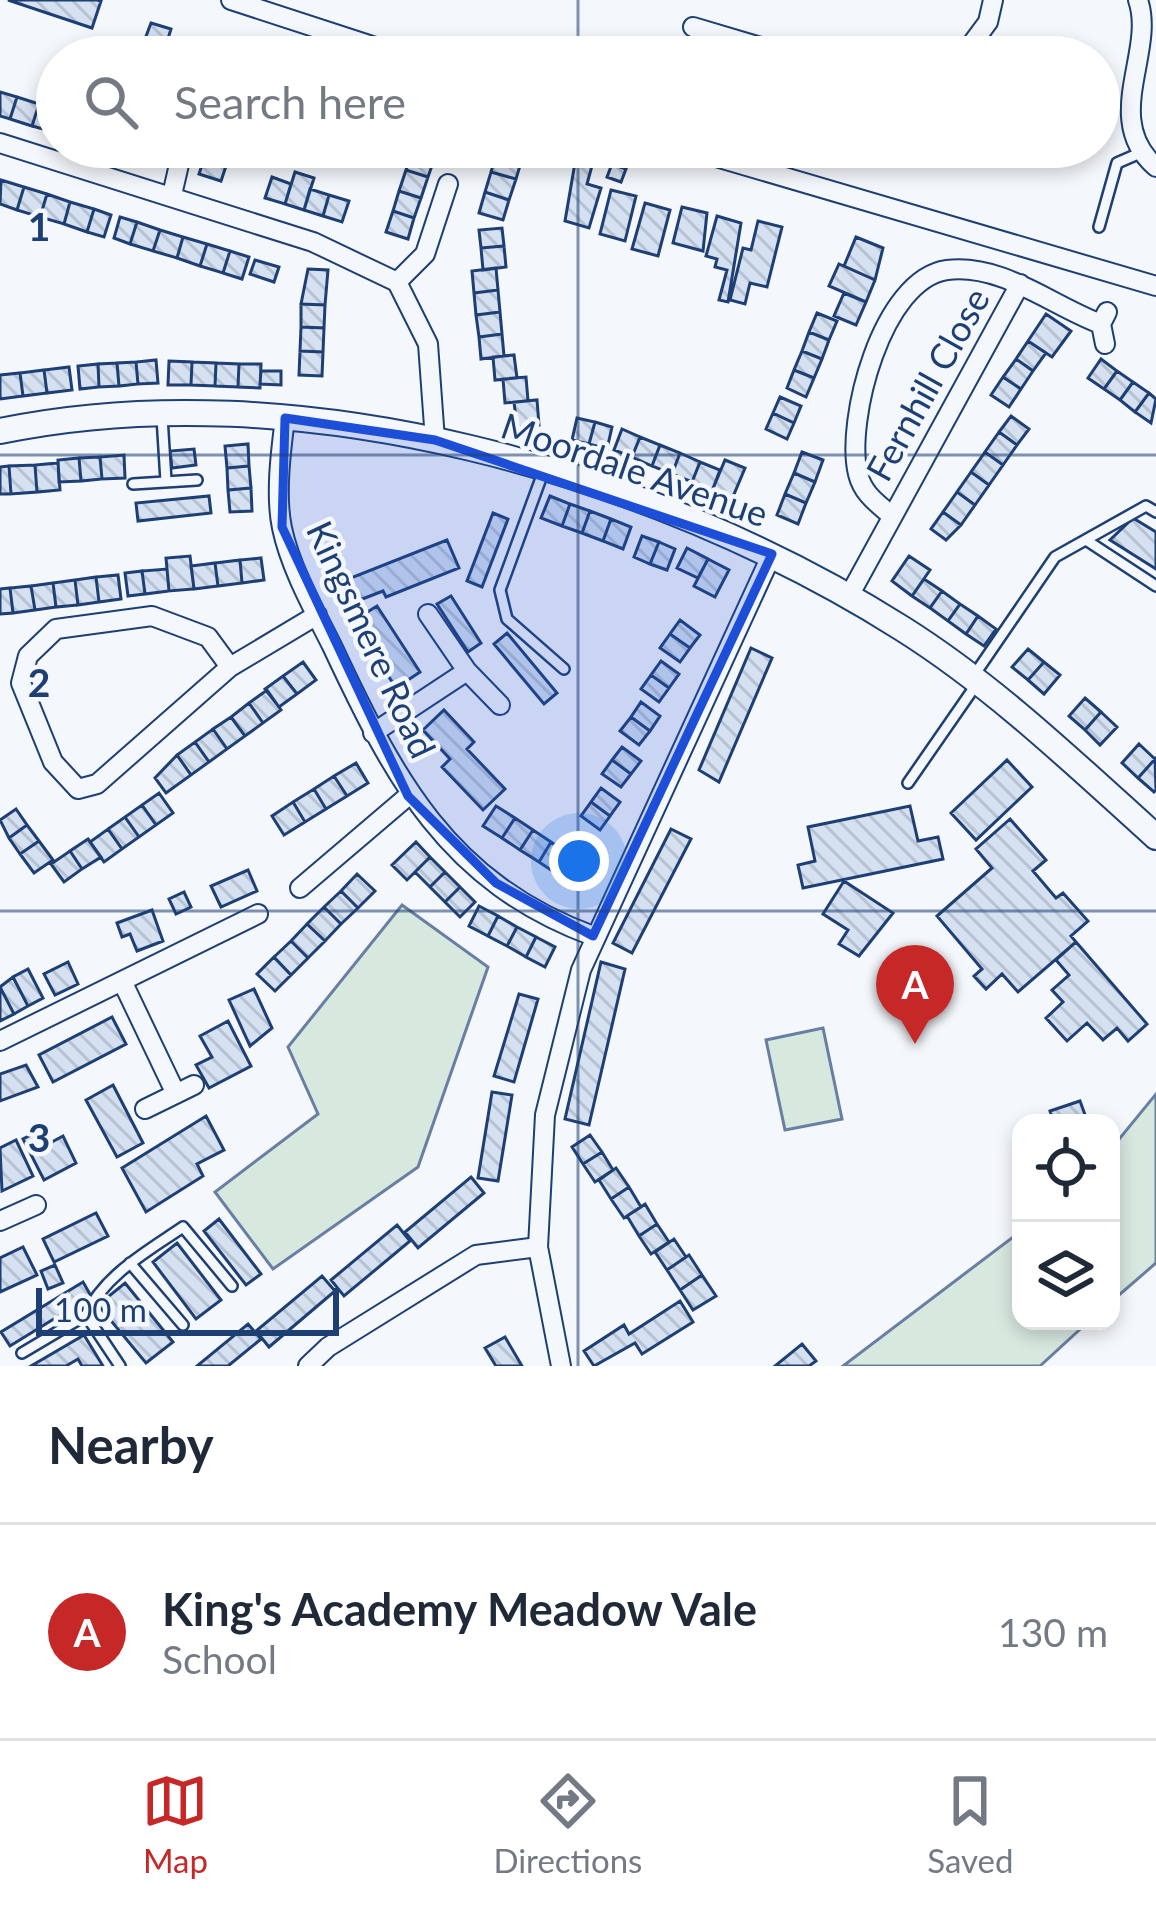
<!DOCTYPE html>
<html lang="en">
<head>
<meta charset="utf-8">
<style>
	body { margin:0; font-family:Lato,sans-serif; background:#f6f6f7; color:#1f2937 }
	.controls { position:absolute; right:36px; bottom:36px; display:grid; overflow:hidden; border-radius:24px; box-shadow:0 6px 18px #0003 }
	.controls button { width:108px; height:108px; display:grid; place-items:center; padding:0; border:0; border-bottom:3px solid #e0e1e3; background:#fff; color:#1f2937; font:60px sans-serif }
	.scale { position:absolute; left:36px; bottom:30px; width:303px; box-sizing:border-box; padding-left:12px; border:6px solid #1d3f73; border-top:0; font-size:33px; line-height:42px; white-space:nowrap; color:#1d3f73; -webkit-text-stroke:9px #f4f7fb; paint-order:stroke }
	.you { position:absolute; left:579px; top:861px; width:42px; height:42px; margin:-30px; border:9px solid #fff; border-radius:50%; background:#1a73e8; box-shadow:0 0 0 18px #1a73e833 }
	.badge { display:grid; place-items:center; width:78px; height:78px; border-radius:50%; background:#c62828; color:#fff; font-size:39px; font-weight:700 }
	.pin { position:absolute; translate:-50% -99px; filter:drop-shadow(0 3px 6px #0008) }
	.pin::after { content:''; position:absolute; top:63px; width:42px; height:36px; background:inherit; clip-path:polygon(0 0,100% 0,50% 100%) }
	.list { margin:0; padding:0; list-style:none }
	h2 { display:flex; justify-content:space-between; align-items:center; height:156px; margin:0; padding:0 48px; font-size:51px }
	h2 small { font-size:39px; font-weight:400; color:#747a83 }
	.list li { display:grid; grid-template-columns:78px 1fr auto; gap:36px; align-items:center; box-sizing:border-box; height:216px; padding:0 48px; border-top:3px solid #e0e1e3 }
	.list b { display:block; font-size:45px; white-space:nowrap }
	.list p { margin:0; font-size:39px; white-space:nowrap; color:#747a83 }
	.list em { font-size:39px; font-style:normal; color:#747a83 }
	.icon { flex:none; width:66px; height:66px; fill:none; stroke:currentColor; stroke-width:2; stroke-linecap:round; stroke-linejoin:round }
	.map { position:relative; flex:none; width:1156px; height:1366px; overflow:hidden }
	.search { position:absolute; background:#fff; box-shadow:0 6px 18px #0003; left:36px; right:36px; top:36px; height:132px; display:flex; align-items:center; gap:30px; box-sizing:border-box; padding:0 42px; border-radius:66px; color:#747a83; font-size:45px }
	.sheet { height:372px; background:#fff }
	nav { display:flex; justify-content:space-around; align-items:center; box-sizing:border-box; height:168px; border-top:3px solid #e0e1e3; background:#fff; font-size:33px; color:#747a83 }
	nav a { display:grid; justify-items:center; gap:6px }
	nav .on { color:#c62828 }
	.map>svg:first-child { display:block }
</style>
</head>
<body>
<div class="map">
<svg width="1156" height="1366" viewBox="0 0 1156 1366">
	<defs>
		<pattern id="building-back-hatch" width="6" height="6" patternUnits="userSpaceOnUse" patternTransform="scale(3)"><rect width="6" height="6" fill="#d5e0f0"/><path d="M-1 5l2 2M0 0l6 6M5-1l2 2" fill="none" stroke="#b6c1d1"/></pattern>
	</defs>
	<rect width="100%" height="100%" fill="#f4f7fb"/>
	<path fill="#d7e8df" stroke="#687fa3" stroke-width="3" d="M402 905 488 967 418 1167 273 1269 215 1192 318 1114 288 1047Z
		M823 1028 842 1119 785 1130 766 1040Z
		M1156 1094V1263L1111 1302V1149Z
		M1021 1231V1321H1089L1040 1366H843Z"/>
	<path fill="url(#building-back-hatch)" stroke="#1d3f73" stroke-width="3" d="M8 0H97L101 1 92 28Z
		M151 23 171 29 166 45 145 39Z
		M145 39 166 45 162 57 140 55Z
		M0 92 17 97 10 119 0 116Z
		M17 97 39 104 32 126 10 119Z
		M39 104 57 109 54 132 32 126Z
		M208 147H232L228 160 206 153Z
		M414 147H438L435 157Z
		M499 147H536L531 162 497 151Z
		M413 150 435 157 428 177 406 170Z
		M497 151 522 159 516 179 491 172Z
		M206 153 228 160 221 181 199 174Z
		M576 157 593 162 587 184 601 188 589 228 565 221Z
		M612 164 626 169 621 182 607 177Z
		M406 170 428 177 421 198 399 191Z
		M295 172 314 178 304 210 285 204Z
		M491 172 516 179 509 200 485 192Z
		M272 177 291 184 285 204 265 198Z
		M1 180 24 187 17 210 0 204Z
		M24 187 47 194 40 217 17 210Z
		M310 189 329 195 323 216 304 210Z
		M611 190 636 196 625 241 600 234Z
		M399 191 421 198 414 218 393 211Z
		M485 192 509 200 503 220 479 213Z
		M47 194 70 202 64 224 40 217Z
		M329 195 349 201 342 222 323 216Z
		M70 202 94 209 87 232 64 224Z
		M645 203 670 210 658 256 632 249Z
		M682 207 707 213 703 251 673 243Z
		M94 209 111 215 104 237 87 232Z
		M393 211 414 218 408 239 386 232Z
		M717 216 741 223 728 302 719 300 727 270 715 267 717 259 706 256Z
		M120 217 137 222 130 244 114 238Z
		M758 221 782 227 767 287 750 283 745 304 730 300 743 248 751 250Z
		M137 222 160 230 153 251 130 244Z
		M502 228 504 246 481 248 479 230Z
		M160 230 183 237 177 258 153 251Z
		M183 237 207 244 200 266 177 258Z
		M856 237 883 248 875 280 844 266Z
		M207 244 230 251 223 273 200 266Z
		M504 246 506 267 483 270 481 248Z
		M230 251 249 257 242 279 223 273Z
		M255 260 279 267 274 282 250 274Z
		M839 264 875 280 866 302 829 286Z
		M496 268 498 290 474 293 472 271Z
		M308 269 328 270 325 305 301 304Z
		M498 290 500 312 476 315 474 293Z
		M844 293 866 302 856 325 834 316Z
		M301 304 325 305 324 328 301 327Z
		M500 312 502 334 479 337 476 315Z
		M817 313 837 321 829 340 809 332Z
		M1046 314 1071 331 1052 357 1028 341Z
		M301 327 324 328 323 352 300 351Z
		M809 332 829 340 822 359 802 351Z
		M502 334 504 356 481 359 479 337Z
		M1028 341 1046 353 1033 371 1016 359Z
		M300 351 323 352 322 376 299 375Z
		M802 351 822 359 814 378 794 370Z
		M514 355 517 378 495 380 493 357Z
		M1016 359 1033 371 1021 389 1003 377Z
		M1101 359 1117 371 1104 389 1088 378Z
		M156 360 158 383 138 384 136 362Z
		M169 361 192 362 191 385H168Z
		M136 362 138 384 119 386 117 363Z
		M192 362 216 363 215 386 191 385Z
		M117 363 119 386 99 387 98 364Z
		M216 363 239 364 238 387 215 386Z
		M98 364 99 387 80 389 78 366Z
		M239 364H261L260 388 238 387Z
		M69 367 72 390 47 393 44 370Z
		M44 370 47 393 23 396 20 373Z
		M794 370 814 378 806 397 787 388Z
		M261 371H281V385L260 384Z
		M1117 371 1133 382 1120 400 1104 389Z
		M20 373 23 396 0 399V375Z
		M526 377 528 401 505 403 503 379Z
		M1003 377 1021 389 1009 407 991 395Z
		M1133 382 1149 393 1135 412 1120 400Z
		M1149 393 1156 399 1151 423 1135 412Z
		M780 397 801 406 794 423 773 413Z
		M537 400 539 425 517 427 514 402Z
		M773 413 794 423 787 439 766 429Z
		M1011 416 1029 429 1017 445 999 432Z
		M577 418 595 422 589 444 572 440Z
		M595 422 612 427 607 449 589 444Z
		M622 429 640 437 632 457 614 450Z
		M999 432 1017 445 1003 465 985 452Z
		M640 437 660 445 652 466 632 457Z
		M248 444 249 466 227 468 225 446Z
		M660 445 680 453 672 474 652 466Z
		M194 449 196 465 172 468 170 451Z
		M802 452 823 460 815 482 794 473Z
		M985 452 1003 465 989 485 971 472Z
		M680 453 700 462 692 482 672 474Z
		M124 455 125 478 102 479 100 457Z
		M100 457 102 479 81 481 79 458Z
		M79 458 81 481 59 482 58 460Z
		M725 460 745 468 732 499 712 491Z
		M700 462 720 470 712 491 692 482Z
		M58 463 60 490 37 492 35 465Z
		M35 465 37 492 11 494 9 466Z
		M9 466 11 494H0V467Z
		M249 466 251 488 228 490 227 468Z
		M971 472 989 485 975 505 957 492Z
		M794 473 815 482 806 503 785 494Z
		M251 488 252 511 230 512 228 490Z
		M957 492 975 505 961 525 943 512Z
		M785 494 806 503 798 524 777 515Z
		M209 496 211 513 138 521 136 503Z
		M550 496 570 504 562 526 541 518Z
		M570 504 590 511 582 533 562 526Z
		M590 511 611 519 603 541 582 533Z
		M943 512 961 525 946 540 931 529Z
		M493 513 508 519 482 587 467 581Z
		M1133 518 1156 532V569L1110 540Z
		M611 519 631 527 623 549 603 541Z
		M642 536 659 542 650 564 634 557Z
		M447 540 459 568 386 597 383 591 347 605 338 583Z
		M659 542 675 549 667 570 650 564Z
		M687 548 708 559 698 578 677 568Z
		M190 556 194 589 169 591 166 558Z
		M909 556 930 570 912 596 892 581Z
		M261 558 264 580 242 583 240 560Z
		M708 559 729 570 715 597 694 586Z
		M240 560 242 583 218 586 215 563Z
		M215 563 218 586 194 589 191 566Z
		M167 569 169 591 145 594 142 571Z
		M142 571 145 594 128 596 125 573Z
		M118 575 121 599 99 602 96 577Z
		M96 577 99 602 78 605 75 580Z
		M924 579 942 591 930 608 912 596Z
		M75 580 78 605 56 607 53 583Z
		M53 583 56 607 35 610 31 586Z
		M31 586 35 610 13 613 10 588Z
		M10 588 13 613 0 614V589Z
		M942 591 960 604 948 621 930 608Z
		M451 596 481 643 468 652 437 604Z
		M960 604 978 616 966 634 948 621Z
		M377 606 420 672 396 688 353 621Z
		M978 616 996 629 984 646 966 634Z
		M680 620 700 635 690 648 670 634Z
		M507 633 557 693 544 704 494 644Z
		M670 634 690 648 680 662 660 648Z
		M751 648 772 658 719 782 699 770Z
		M1028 649 1044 662 1028 680 1012 667Z
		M661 661 679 674 669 688 651 675Z
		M303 662 316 680 297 694 283 676Z
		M1044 662 1060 675 1044 694 1028 680Z
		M651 675 669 688 659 702 641 689Z
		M283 676 297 694 279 707 265 689Z
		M267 690 281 710 263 723 249 703Z
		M1085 698 1101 712 1085 730 1069 716Z
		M641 702 660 716 650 731 631 717Z
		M249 703 263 723 245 736 231 717Z
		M444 710 474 742 467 749 505 789 483 810 442 767 450 759 423 730Z
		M1101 712 1117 727 1100 745 1085 730Z
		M231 717 245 736 227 749 213 729Z
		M631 717 650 731 639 745 620 731Z
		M213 729 227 749 209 762 195 742Z
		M195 742 209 762 191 775 177 755Z
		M1139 744 1155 759 1138 778 1122 763Z
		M622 747 641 761 631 774 612 760Z
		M177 755 191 775 166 793 155 778Z
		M1155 759 1156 790 1154 792 1138 778Z
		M612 760 631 774 621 787 602 774Z
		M1007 760 1032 787 976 840 951 813Z
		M356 763 368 783 347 796 334 776Z
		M334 776 347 796 326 809 314 789Z
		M601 788 620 802 610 816 591 802Z
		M314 789 326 809 305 822 293 802Z
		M159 793 173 813 156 825 142 805Z
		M293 802 305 822 284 835 272 816Z
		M591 802 610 816 600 830 581 816Z
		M142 805 156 825 139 837 125 817Z
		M496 806 515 818 502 838 483 826Z
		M910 806 918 841 938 837 943 859 803 888 798 865 815 861 808 827Z
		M16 809 27 825 9 838 0 820Z
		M125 817 139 837 122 849 108 829Z
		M515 818 533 830 520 850 502 838Z
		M1010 819 1046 860 1033 871 1056 898 1063 893 1088 921 1071 936 1076 942 1018 992 1002 974 986 989 974 976 982 969 937 916 992 868 976 849Z
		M27 825 39 841 20 854 9 838Z
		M108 829 122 849 104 862 90 842Z
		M671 829 691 839 632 953 613 943Z
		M533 830 551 842 539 862 520 850Z
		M88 839 101 857 82 869 70 851Z
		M39 841 53 860 34 873 20 854Z
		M416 842 430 857 407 880 392 865Z
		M551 842 570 854 557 874 539 862Z
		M70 851 82 869 64 882 51 864Z
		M430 857 445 872 430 887 415 872Z
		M248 870 257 891 221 907 211 886Z
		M445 872 460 887 445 902 430 887Z
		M357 874 375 891 358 908 341 891Z
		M844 881 893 913 859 956 839 944 848 930 823 914Z
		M460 887 475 902 460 917 445 902Z
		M341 891 358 908 341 924 324 907Z
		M184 892 191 907 176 914 169 899Z
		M479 906 498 916 488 936 469 926Z
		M324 907 341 924 325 941 307 924Z
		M152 910 163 941 137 951 130 934 122 937 117 923Z
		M498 916 517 927 507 946 488 936Z
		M307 924 325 941 308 958 291 941Z
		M517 927 536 937 526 957 507 946Z
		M536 937 555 947 545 967 526 957Z
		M291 941 308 958 291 975 274 957Z
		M1076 942 1147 1024 1128 1041 1117 1028 1103 1040 1087 1023 1067 1041 1046 1018 1063 1002 1052 990 1069 975 1056 960Z
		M274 957 291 975 275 991 257 974Z
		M68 962 78 984 55 995 44 974Z
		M601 962 625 969 589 1125 565 1119Z
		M28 969 43 998 28 1006 13 977Z
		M13 977 28 1006 14 1014 0 987Z
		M0 987 14 1014 0 1021Z
		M254 989 272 1028 250 1046 229 1000Z
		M519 994 538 999 514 1082 494 1076Z
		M112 1017 126 1044 53 1082 39 1055Z
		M228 1021 251 1066 209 1088 196 1065 212 1057 200 1036Z
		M26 1065 38 1087 0 1101V1074Z
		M113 1085 143 1143 117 1157 86 1100Z
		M492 1092 512 1095 498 1181 478 1178Z
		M1080 1101 1088 1123H1054L1050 1111Z
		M206 1116 224 1150 197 1164 203 1176 146 1212 122 1168Z
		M43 1129 50 1143 63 1136 76 1163 44 1180 23 1139Z
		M590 1135 602 1152 583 1164 572 1147Z
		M16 1140 33 1176 2 1191 0 1148Z
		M602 1152 613 1170 595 1182 583 1164Z
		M616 1168 629 1187 611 1199 599 1180Z
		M471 1177 484 1193 418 1248 405 1232Z
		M629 1187 641 1207 624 1218 611 1199Z
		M645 1204 657 1224 639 1236 627 1216Z
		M96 1213 108 1236 54 1262 43 1239Z
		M219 1219 261 1274 246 1285 204 1231Z
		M657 1224 669 1242 651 1254 639 1236Z
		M397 1225 410 1241 344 1296 331 1280Z
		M674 1239 686 1257 667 1270 655 1252Z
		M177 1243 221 1300 196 1319 153 1262Z
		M23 1247 37 1275 0 1292V1258Z
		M689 1255 702 1275 680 1290 667 1270Z
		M55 1265 63 1283 48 1289 41 1271Z
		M702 1275 716 1296 693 1310 680 1290Z
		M322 1276 335 1291 269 1347 256 1331Z
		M83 1282 91 1296 10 1346 1 1332Z
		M125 1283 173 1342 146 1363 98 1305Z
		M680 1301 693 1322 642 1354 635 1343 594 1366 584 1351 624 1325 629 1334Z
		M248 1324 261 1339 228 1366H197Z
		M84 1335 103 1366H82L78 1359 66 1366H31Z
		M505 1337 522 1366H496L485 1348Z
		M802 1344 816 1361 809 1366H775Z"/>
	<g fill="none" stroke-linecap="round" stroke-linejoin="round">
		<g stroke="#1d3f73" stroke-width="14">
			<path id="service" d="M976 37 1019 54
				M1012 147 1020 150
				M1099 227 1117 163 1140 153
				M162 417 166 481
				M544 470 500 590 507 619 564 669
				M133 484 197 480
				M1086 540 1156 586
				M975 674 1055 557 1146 506 1156 512
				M908 783 978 682
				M130 1263 183 1325
				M86 1315C104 1275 148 1251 183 1227L232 1286
				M22 1353 86 1315 120 1366"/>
		</g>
		<g stroke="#1d3f73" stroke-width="22">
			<path id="minor" d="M231 0 406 57
				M1138 0C1156 52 1101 119 1156 167
				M693 27 794 57
				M962 57 988 22 993 0
				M0 143 313 242 397 282 428 344 435 440
				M682 147 1156 286
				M172 195 183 147
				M397 282 425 254 448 184
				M1105 344 1101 324 1107 312
				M285 418C281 450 275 495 282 528 290 567 314 610 332 646 394 778 447 882 593 936
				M892 516C877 503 863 494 858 474 845 421 882 279 947 270 1002 263 1052 306 1101 324
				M849 596 1020 284
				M428 614 467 671 500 705
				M230 667 208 637 152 616 56 629 28 656 21 683 53 762 78 789 97 784 230 667 317 615
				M373 733 467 671
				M300 888 408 796
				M123 983 176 1094
				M0 1041 258 914
				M145 1109 194 1085
				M0 1221 36 1205
				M308 1366 328 1347 476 1255 538 1247
				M561 1366 538 1247 545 1115 581 970 772 554"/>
		</g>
		<g stroke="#1d3f73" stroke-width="28">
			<path id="tertiary" d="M0 431C296 370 652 470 903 629 995 687 1075 764 1156 837"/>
		</g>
		<use href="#service" stroke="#f4f7fb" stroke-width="9"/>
		<use href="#minor" stroke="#f4f7fb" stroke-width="18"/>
		<use href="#tertiary" stroke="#f4f7fb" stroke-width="24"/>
	</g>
	<path fill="#1d4ed8" fill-opacity="0.2" stroke="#1d4ed8" stroke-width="9" stroke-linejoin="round" d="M285 418 435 440 772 554 593 936 496 883 408 796 282 527Z"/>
	<path fill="none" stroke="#1d3f73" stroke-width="3" stroke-opacity="0.55" d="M578 0V57M578 147V1366M0 455H1156M0 911H1156"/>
	<g text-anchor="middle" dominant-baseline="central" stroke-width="9" stroke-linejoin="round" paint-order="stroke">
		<g font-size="36" fill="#1d3f73" stroke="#f4f7fb">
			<text transform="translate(927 384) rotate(-61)">Fernhill Close</text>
			<text transform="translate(635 469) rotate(19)">Moordale Avenue</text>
			<text transform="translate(372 639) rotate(65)">Kingsmere Road</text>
		</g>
	</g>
	<g font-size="39" text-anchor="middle" font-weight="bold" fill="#1d3f73" stroke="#f4f7fb" stroke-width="9" stroke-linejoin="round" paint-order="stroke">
		<text x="39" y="241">1</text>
		<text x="39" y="697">2</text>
		<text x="39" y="1152">3</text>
	</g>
</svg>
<div class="controls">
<button><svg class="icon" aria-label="locate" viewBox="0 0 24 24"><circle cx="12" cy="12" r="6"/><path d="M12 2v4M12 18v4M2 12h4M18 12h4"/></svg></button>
<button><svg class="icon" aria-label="layers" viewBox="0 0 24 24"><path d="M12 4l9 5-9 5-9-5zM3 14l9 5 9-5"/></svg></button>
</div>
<div class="scale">100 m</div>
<div class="you"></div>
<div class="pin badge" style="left:915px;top:1044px">A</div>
<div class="search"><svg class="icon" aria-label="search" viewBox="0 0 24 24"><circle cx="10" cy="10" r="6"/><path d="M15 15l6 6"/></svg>Search here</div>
</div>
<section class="sheet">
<h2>Nearby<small></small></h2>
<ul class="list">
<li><span class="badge">A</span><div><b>King's Academy Meadow Vale</b><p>School</p></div><em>130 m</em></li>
</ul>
</section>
<nav>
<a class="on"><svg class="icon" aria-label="map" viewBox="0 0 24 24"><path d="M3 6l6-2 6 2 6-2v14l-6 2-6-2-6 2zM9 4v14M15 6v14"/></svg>Map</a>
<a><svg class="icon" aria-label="directions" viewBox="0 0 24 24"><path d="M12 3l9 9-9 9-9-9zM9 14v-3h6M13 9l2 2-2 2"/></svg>Directions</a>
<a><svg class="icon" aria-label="saved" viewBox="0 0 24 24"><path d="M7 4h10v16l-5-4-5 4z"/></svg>Saved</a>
</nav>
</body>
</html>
